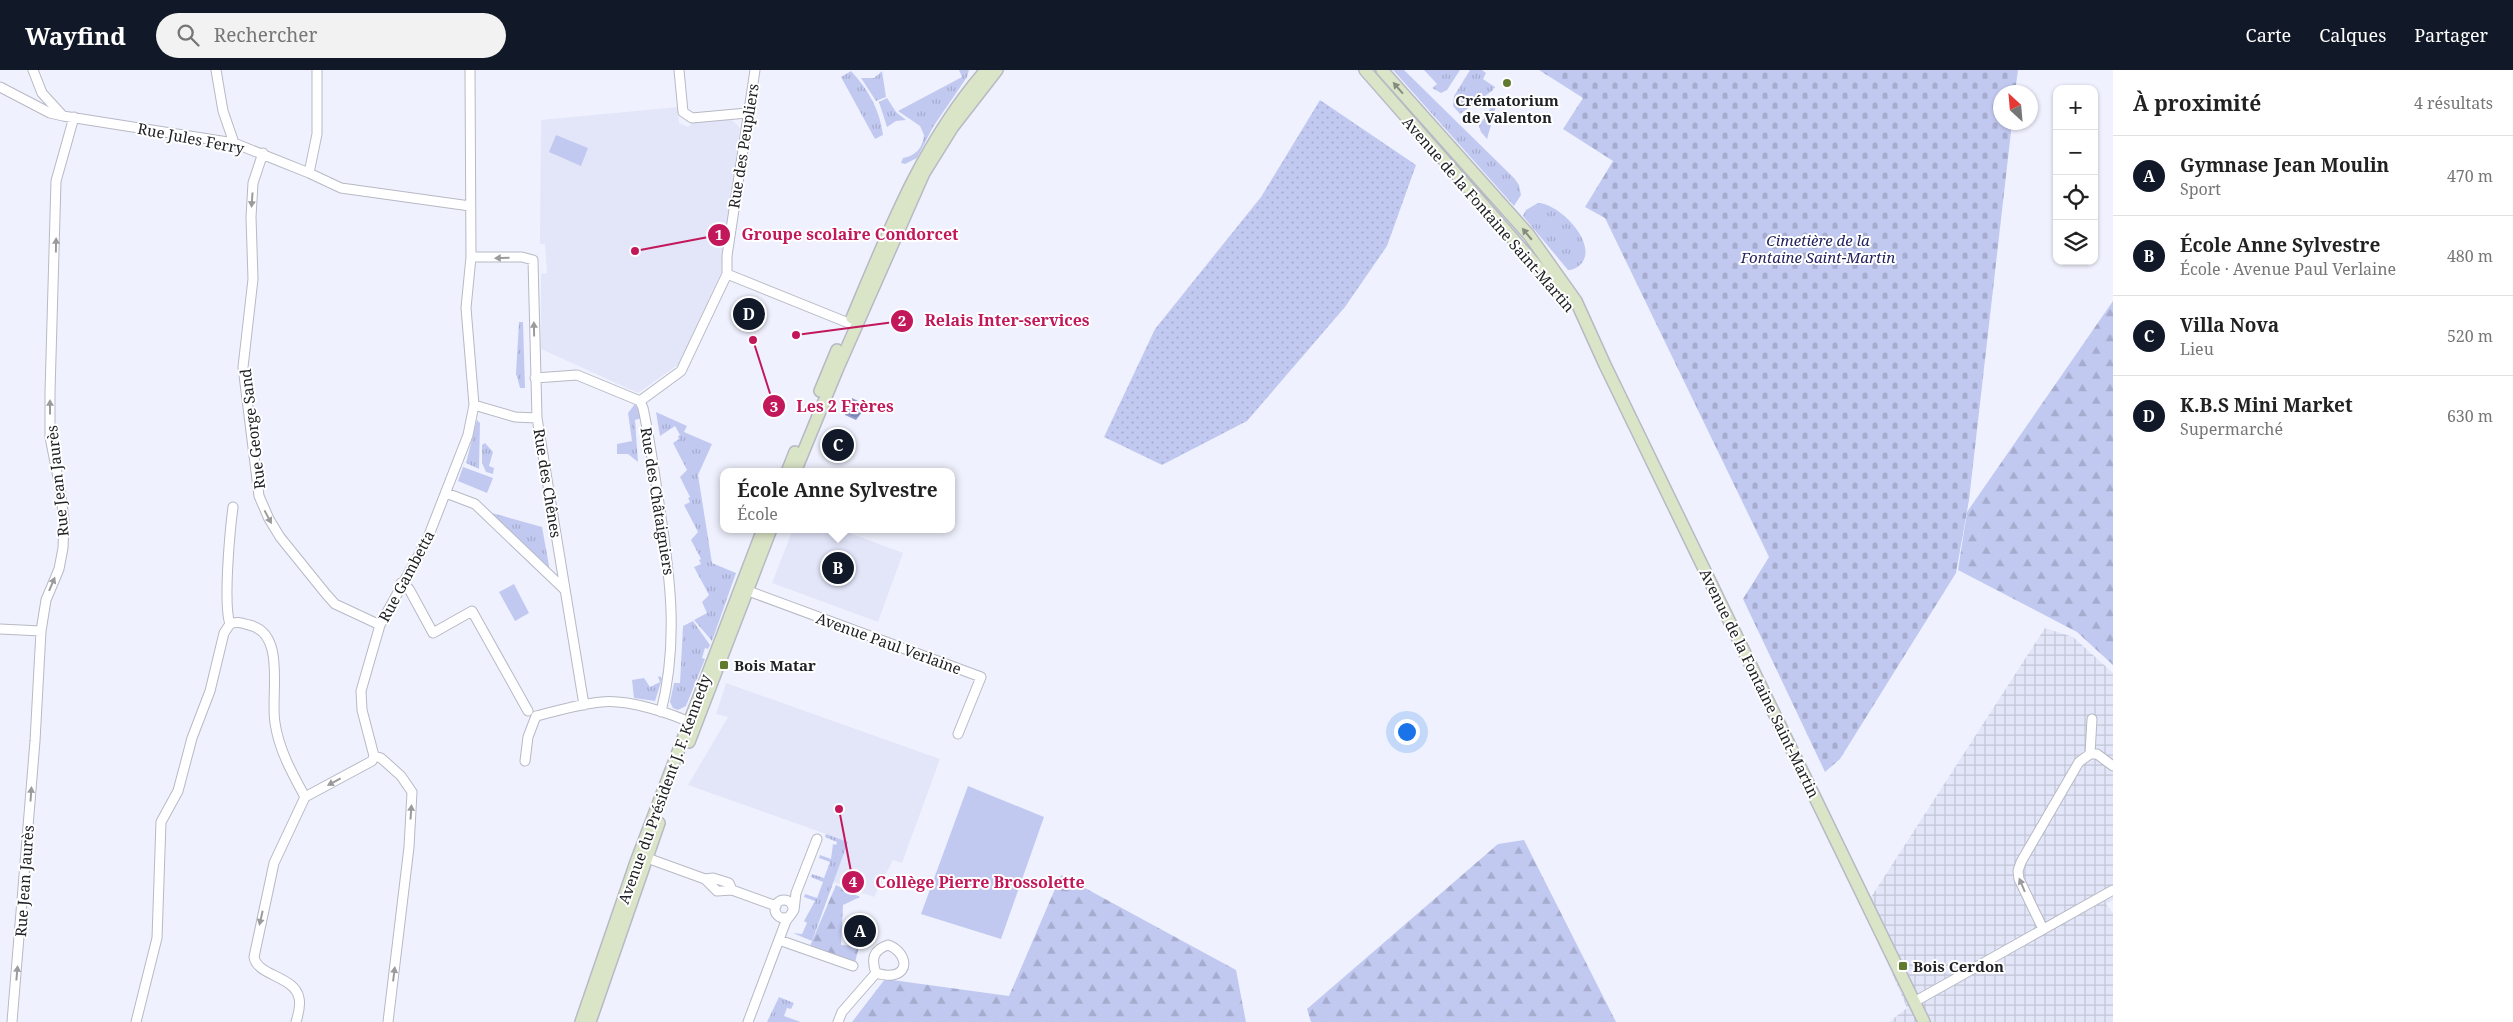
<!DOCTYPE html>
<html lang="fr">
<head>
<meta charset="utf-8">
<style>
	body { margin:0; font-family:"Noto Serif",serif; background:#f2f2f2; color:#222 }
	.controls { position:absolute; right:15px; top:15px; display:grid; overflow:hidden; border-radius:10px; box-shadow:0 1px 4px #0004 }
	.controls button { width:45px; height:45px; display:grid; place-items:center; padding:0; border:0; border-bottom:1px solid #e0e0e0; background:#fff; color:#222; font:25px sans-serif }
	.compass { position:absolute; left:1993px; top:15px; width:45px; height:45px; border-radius:50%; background:#fff; box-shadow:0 1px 4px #0004; rotate:334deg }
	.you { position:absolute; left:1406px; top:661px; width:18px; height:18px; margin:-12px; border:4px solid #fff; border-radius:50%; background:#1a73e8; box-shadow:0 0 0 8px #1a73e833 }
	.badge { display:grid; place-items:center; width:32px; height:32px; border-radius:50%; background:#111827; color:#fff; font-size:16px; font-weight:700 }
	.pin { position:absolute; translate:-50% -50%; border:2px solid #fff; box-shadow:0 1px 5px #0006 }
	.popup { position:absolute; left:720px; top:398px; width:235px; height:65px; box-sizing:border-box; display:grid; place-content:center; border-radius:10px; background:#fff; filter:drop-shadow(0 1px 4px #0005); font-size:16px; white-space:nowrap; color:#767676 }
	.popup b { font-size:19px; color:#222 }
	.popup::after { content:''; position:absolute; left:50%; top:100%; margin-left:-10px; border:10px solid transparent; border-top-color:#fff }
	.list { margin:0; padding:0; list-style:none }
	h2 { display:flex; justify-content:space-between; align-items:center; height:65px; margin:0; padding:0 20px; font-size:21px }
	h2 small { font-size:16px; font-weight:400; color:#767676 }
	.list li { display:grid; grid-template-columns:32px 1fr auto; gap:15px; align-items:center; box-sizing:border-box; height:80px; padding:0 20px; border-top:1px solid #e0e0e0 }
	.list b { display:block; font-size:19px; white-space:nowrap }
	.list p { margin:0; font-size:16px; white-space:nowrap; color:#767676 }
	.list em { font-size:16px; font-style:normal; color:#767676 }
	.icon { flex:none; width:28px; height:28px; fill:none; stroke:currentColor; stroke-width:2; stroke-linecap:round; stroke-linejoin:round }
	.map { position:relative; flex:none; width:2113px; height:952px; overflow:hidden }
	header { display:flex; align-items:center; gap:30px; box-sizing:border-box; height:70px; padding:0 25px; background:#111827; color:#fff }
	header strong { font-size:24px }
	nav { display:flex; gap:28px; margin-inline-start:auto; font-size:18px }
	.search { width:350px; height:45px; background:#f2f2f2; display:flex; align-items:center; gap:12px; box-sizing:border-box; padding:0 18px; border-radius:28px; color:#767676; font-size:19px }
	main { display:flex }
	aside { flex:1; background:#fff }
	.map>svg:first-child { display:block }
</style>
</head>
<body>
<header>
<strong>Wayfind</strong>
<div class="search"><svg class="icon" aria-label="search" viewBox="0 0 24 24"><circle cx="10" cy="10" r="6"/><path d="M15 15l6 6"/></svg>Rechercher</div>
<nav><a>Carte</a><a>Calques</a><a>Partager</a></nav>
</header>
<main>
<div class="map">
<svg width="2113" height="952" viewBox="0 0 2113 952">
	<defs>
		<pattern id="industrial-grid" width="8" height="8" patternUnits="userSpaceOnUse" patternTransform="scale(1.25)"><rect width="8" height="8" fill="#e3e6f9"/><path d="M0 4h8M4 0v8" fill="none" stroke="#c2c5d5"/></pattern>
		<pattern id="grass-tufts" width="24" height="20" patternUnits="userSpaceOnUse" patternTransform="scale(1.25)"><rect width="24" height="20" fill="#c2c9f1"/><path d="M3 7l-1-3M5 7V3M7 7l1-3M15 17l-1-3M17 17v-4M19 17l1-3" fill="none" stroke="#a6acce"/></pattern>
		<pattern id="forest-firs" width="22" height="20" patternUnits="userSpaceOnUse" patternTransform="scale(1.25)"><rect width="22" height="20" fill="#c2c9f1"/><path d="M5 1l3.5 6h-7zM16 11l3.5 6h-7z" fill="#a6acce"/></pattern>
		<pattern id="cemetery-stones" width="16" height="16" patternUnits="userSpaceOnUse" patternTransform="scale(1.25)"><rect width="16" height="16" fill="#c2c9f1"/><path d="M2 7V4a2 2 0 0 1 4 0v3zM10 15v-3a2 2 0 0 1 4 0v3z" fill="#a6acce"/></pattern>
		<pattern id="garden-dots" width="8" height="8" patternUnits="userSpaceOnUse" patternTransform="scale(1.25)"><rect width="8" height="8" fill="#c2c9f1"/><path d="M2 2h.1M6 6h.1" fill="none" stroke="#a6acce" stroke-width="1.8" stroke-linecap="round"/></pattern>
		<pattern id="water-waves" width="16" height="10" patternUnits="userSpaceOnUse" patternTransform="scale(1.25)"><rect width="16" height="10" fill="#929acc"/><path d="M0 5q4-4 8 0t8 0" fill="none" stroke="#777da5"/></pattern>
	</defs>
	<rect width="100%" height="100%" fill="#eff2fe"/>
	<path fill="#e3e6f9" d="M678 37 679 53 688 57 694 52 731 49 740 58 721 203 679 294 638 323 541 279V204L547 203 545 174H540L541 50Z
		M793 459H839L903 483 878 552 772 513Z
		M726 613 940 689 902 793 893 790 874 827 833 812 848 772 688 715 728 647 716 644Z"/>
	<path fill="url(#industrial-grid)" d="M2045 558 2073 567 2113 603V830L2106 834 2113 843V952H1889L1907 938 1864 838Z"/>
	<path fill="url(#grass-tufts)" d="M959 0H969L967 7 933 57 917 88 905 94 901 93 903 88C915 86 923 78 924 65L920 56 898 41 962 7Z
		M1393 0H1404L1514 108 1519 115 1521 125 1514 136Z
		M1424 0H1460L1447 20 1441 23 1432 18 1437 14Z
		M1470 0H1482L1486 3 1483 9 1495 17 1492 21 1460 44 1453 36 1454 26Z
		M851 1C868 19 880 40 883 65L875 69 841 7Z
		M882 1 886 27 876 31 861 8H874Z
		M887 28 896 42 906 50 896 51 887 57 879 32Z
		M1497 28C1495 43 1491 55 1487 69L1481 62 1479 56Z
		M1538 133C1559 133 1599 174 1581 194 1577 198 1573 200 1568 200L1523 146 1526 140Z
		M519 252H523L525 318H520L516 303Z
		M635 334 642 348 635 350 638 392 628 384H617V374L632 371 628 343Z
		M656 342 687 356 684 362 712 374 698 405 712 493 736 503 712 571 694 550 707 543 702 532 709 525 694 497 701 494 699 490 701 489 691 470 698 462 684 435 690 432 688 428 690 427 680 407 687 400 673 373 679 369 678 366 680 365 675 356 660 366Z
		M477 350 480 353 479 399 466 393Z
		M485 373 493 382 489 396 494 398 493 404 486 402 482 393V375Z
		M492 443 542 457 550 501 492 446Z
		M693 551 710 575 708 579 705 578 702 588 705 589 686 636 678 640 673 638 670 632 674 613H680L683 556Z
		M660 606 662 609 655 631 634 628 632 610 644 608 650 617 660 612 658 607Z
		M826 764 848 772 812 871 793 863 802 864 807 853 804 851 815 831 804 827 805 824 817 828 823 812 811 807 812 804 824 808 830 792 819 788 820 785 831 789 833 774 836 775 837 772 825 767Z
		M779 927 794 933 791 939 787 938 784 946 801 952H767Z"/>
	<path fill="url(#forest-firs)" d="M2113 231V595L2077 562 1958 500 1967 442Z
		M1524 770 1616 952H1311L1307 939 1498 774Z
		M1061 805 1236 900 1246 952H852L885 909 1009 926Z
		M836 815 860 827 843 835 841 875 859 876 855 893 810 876Z"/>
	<path fill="url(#cemetery-stones)" d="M1539 0H2018L2015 22H2000V52L2012 53 1969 430 1956 503 1840 689 1825 702 1743 529 1769 487 1605 148 1585 137 1613 91 1563 59 1583 28Z"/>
	<path fill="url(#garden-dots)" d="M1320 30 1416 95 1387 176 1345 237 1247 351 1162 395 1104 367 1155 259 1261 127Z"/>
	<path fill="#c2c9f1" d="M556 65 588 78 581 96 549 82Z
		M463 397 493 408 487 423 458 411Z
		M514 514 529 543 515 551 499 522Z
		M968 716 1044 747 1001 869 921 844Z"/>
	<path fill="url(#water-waves)" d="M852 328 864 334 865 338 856 350 845 345 848 333Z"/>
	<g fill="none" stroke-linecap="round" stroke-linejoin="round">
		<g stroke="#b7b9c4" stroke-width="11">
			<path id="street" d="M33 0 42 23 63 46
				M216 0 223 41 234 73
				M679 0 683 42 692 48 747 43
				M0 17 50 43 63 46 234 73 309 103 341 118 470 136
				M263 83 253 113 251 147 253 209 243 297 259 426 269 449 280 467 326 524 335 534 380 555
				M309 103 317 64V0
				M471 187H522L533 190 537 348 584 635
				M727 204 856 256
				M535 308 577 305 640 331 643 338C650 370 654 401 659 433 670 505 679 571 661 642
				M640 331 681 301 727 204V186L755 0
				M474 335 515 347 537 348
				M446 423 475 434 565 520
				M401 513 409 519 433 563 472 541 528 641
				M743 519 981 607 958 664
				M230 554C237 551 242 553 249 555 287 563 270 625 275 653 279 680 292 703 305 727
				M230 554C223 534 230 460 233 437
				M0 559 41 561
				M2090 684 2092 649
				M374 686 362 640 361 621 380 555 427 470 468 365 474 335 466 238 471 187 470 0
				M374 686 381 688 401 706 412 722 409 777 388 952
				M525 691 528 667 536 646C557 641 579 634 601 632 627 629 672 643 695 655
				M647 788 705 809
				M713 808 729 813 732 820 717 821 705 809Z
				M732 820 776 836
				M775 839a9 9 0 1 1 18 0a9 9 0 1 1-18 0Z
				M2043 859 2019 809 2018 801 2021 792 2079 692 2090 684H2097L2113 696
				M779 870 853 896
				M888 875C904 880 912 902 892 905 887 906 880 904 876 903 871 889 873 880 888 875Z
				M1914 932 2113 820
				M12 952 35 671 41 561 46 530 59 499 63 478 64 450 60 418 50 367V322L56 111 74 47
				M136 952 157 868 161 752 178 721 192 668 210 621 224 563 230 554
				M296 952C298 945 301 936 299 928 295 906 257 906 254 887L274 793 305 727 372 691 374 686
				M748 952 786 851 794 840 796 823 817 769
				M838 952 842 942 876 903"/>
		</g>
		<g stroke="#b7b9c4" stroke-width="14">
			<path id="secondary" d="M1365 0 1564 227
				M1382 0 1529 165 1576 231 1605 295 1924 952
				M852 248C889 160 923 72 986 0
				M820 321 837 280
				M787 402 795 382
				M795 402 837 300 924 103 952 58 997 0
				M689 672 771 459
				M581 952 636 792 763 459
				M590 952 659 753"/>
		</g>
		<use href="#street" stroke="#fff" stroke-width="9"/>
		<use href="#secondary" stroke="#dae4c7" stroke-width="11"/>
	</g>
	<defs><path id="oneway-solid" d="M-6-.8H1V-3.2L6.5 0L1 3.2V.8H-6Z" transform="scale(1.25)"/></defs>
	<g fill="#868c7e">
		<use href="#oneway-solid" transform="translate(1398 18) rotate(-131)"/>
		<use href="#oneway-solid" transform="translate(1527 164) rotate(-130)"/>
	</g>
	<g fill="#9b9b9d">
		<use href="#oneway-solid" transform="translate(252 130) rotate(94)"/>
		<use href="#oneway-solid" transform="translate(56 175) rotate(-89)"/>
		<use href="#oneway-solid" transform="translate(502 188) rotate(179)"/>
		<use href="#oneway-solid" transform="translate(534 259) rotate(-91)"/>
		<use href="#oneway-solid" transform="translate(50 337) rotate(-90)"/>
		<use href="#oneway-solid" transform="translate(268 447) rotate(62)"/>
		<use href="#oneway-solid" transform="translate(52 514) rotate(-67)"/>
		<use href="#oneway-solid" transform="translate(334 712) rotate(152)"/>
		<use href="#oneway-solid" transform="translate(31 724) rotate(-86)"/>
		<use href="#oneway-solid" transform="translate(411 742) rotate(-86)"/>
		<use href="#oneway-solid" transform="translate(2022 815) rotate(-113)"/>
		<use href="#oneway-solid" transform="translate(261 848) rotate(103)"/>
		<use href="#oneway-solid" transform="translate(17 903) rotate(-85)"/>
		<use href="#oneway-solid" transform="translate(394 904) rotate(-83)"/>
	</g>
	<g fill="#607a2e" stroke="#fff" stroke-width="2">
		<circle cx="1507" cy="13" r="5"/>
		<rect x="719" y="590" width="10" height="10" rx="2.5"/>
		<rect x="1898" y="891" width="10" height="10" rx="2.5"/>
	</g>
	<g text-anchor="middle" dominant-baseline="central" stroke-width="4" stroke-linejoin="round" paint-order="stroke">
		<g font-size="15" font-weight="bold" fill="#202125" stroke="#fff" text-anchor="start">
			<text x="1507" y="30" text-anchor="middle">Crématorium<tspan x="1507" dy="17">de Valenton</tspan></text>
			<text x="734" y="595">Bois Matar</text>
			<text x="1913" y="896">Bois Cerdon</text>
		</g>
		<g font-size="15" fill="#202125" stroke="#fff">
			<text transform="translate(191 68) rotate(11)">Rue Jules Ferry</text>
			<text transform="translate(743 76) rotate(-81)">Rue des Peupliers</text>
			<text transform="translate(1489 144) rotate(49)">Avenue de la Fontaine Saint-Martin</text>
			<text transform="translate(252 359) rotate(-97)">Rue George Sand</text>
			<text transform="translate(57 411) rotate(-96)">Rue Jean Jaurès</text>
			<text transform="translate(548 413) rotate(81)">Rue des Chênes</text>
			<text transform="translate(658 431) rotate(81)">Rue des Châtaigniers</text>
			<text transform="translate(406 506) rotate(-62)">Rue Gambetta</text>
			<text transform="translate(889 573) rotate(20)">Avenue Paul Verlaine</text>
			<text transform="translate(1760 613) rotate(64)">Avenue de la Fontaine Saint-Martin</text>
			<text transform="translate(664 719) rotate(-70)">Avenue du Président J. F. Kennedy</text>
			<text transform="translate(24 811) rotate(-86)">Rue Jean Jaurès</text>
		</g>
		<g font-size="15" font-style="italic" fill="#22235f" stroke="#fff">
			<text x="1818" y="170">Cimetière de la<tspan x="1818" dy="17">Fontaine Saint-Martin</tspan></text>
		</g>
	</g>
	<path fill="none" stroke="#c2185b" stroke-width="2" d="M635 181L719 165M796 265L902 251M753 270L774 336M839 739L853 812"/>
	<g fill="#c2185b" stroke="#fff" stroke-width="2">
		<circle cx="635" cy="181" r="5"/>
		<circle cx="796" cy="265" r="5"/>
		<circle cx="753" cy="270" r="5"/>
		<circle cx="839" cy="739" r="5"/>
		<circle cx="719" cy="165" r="12"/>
		<circle cx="902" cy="251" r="12"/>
		<circle cx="774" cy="336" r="12"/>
		<circle cx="853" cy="812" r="12"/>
	</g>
	<g font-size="15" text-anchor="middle" font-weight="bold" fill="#fff">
		<text x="719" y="170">1</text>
		<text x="902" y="256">2</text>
		<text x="774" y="342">3</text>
		<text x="853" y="817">4</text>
	</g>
	<g font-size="16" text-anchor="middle" font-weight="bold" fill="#c2185b" stroke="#fff" stroke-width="4" stroke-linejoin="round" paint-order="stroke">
		<text x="850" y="170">Groupe scolaire Condorcet</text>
		<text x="1007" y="256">Relais Inter-services</text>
		<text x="845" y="342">Les 2 Frères</text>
		<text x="980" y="818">Collège Pierre Brossolette</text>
	</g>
</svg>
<div class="controls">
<button>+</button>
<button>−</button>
<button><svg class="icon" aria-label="locate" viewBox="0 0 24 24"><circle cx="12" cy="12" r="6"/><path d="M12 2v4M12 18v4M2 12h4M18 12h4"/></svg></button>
<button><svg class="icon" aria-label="layers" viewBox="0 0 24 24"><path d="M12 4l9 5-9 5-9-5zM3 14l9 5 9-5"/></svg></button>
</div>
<svg class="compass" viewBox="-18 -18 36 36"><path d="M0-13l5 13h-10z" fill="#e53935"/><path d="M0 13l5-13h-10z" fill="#767676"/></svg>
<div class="you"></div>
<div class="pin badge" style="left:860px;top:861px">A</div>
<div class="pin badge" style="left:838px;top:498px">B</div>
<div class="popup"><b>École Anne Sylvestre</b>École</div>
<div class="pin badge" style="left:838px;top:375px">C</div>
<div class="pin badge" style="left:749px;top:244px">D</div>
</div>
<aside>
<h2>À proximité<small>4 résultats</small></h2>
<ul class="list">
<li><span class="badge">A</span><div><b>Gymnase Jean Moulin</b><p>Sport</p></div><em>470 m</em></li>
<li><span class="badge">B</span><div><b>École Anne Sylvestre</b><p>École · Avenue Paul Verlaine</p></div><em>480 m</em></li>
<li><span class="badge">C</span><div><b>Villa Nova</b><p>Lieu</p></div><em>520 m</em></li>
<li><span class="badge">D</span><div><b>K.B.S Mini Market</b><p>Supermarché</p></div><em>630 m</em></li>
</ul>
</aside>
</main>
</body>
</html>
